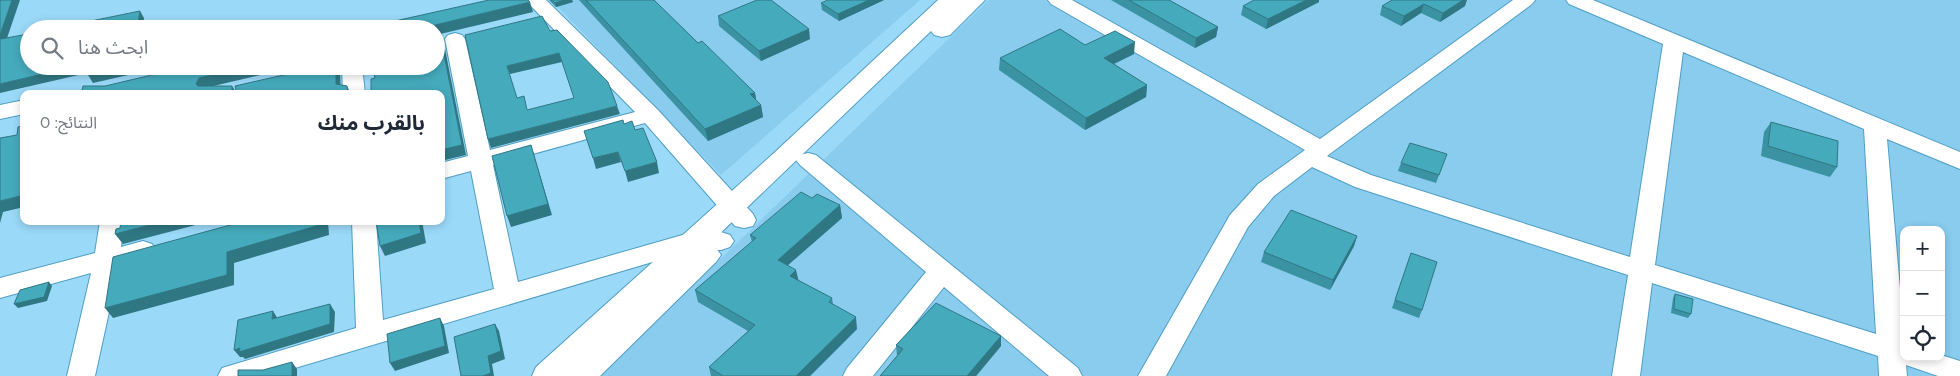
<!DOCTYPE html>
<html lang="ar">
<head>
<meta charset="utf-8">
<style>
	body { margin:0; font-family:Figtree,"Noto Sans Arabic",sans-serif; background:#f2f2f3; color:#1f2937; direction:rtl }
	.controls { position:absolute; right:15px; bottom:15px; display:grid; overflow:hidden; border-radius:10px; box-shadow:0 2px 8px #0003 }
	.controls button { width:45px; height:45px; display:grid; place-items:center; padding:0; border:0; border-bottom:1px solid #e0e1e3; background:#fff; color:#1f2937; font:25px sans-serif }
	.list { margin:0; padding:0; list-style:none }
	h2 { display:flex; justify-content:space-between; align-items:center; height:65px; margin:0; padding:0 20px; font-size:21px }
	h2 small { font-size:16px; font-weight:400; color:#747a83 }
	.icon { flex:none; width:28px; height:28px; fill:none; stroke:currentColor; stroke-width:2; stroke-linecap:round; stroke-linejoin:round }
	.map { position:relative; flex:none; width:1960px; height:376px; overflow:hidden; direction:ltr }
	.search { position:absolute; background:#fff; box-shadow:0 2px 8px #0003; left:20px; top:20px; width:425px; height:55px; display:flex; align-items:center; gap:12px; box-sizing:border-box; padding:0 18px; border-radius:28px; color:#747a83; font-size:19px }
	.panel { position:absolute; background:#fff; box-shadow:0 2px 8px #0003; left:20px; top:90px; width:425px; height:135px; border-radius:10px; direction:rtl }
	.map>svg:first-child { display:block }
</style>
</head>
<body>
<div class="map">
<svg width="1960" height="376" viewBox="0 0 1960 376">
	<rect width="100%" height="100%" fill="#9bd9f9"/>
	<path fill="#89ccee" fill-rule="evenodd" d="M551 0H920L721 175Z
		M989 0H1960V376H599ZM1904 230H1941V357H1904Z"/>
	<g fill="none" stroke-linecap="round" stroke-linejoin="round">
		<g stroke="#4f9ec4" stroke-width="2">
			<path id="street" d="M525 0H546L658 110 753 214 756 220 753 226 744 228 735 226 645 123 493 165 518 282 693 232H721L730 235 734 241 730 247 721 250H693L268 376H218L222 368 356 328 352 221H376L383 320 494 289 471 171 441 179V163L468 156 445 39 448 35 455 33 462 35 465 39 490 150 635 112Z
				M1048 0H1072L1320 139 1513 0H1535L1532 4 1327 156 1371 175 1630 257 1663 44 1569 4 1566 0H1593L1960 152V169L1887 139 1904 335V357H1941V355L1960 361V376H1938L1906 365 1907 376H1879L1878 356 1652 283 1640 376H1612L1628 275 1355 187 1312 167 1274 196 1248 227 1166 376H1138L1230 215 1258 184 1305 150 1051 4ZM1683 52 1864 129 1876 334 1655 265Z
				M342 66H362L365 94H343Z
				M24 100V114L0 119V105Z
				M808 153 816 155 1078 368 1082 376H1049L944 287 873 376H843L847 368 926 272 800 165 796 160 800 155Z
				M100 221H124L121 247 143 241 152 244 156 250 152 256 119 266 95 376H67L91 273 0 298V278L95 253Z"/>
		</g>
		<g stroke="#4f9ec4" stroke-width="2">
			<path id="secondary" d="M938 0H985L950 35 942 37 934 35 931 31 708 245 716 248 721 255 716 262 600 376H532L536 367 774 153Z"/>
		</g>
		<use href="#street" fill="#fff" fill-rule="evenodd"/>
		<use href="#secondary" fill="#fff" fill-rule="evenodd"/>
	</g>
	<path fill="#3b92a2" d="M549 0H572L573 2 556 7Z
		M579 0H654L698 43 755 93 756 101 761 105 763 117 708 141Z
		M884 0 839 21 822 10 821 3Z
		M1111 0H1169L1218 27 1216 37 1195 48Z
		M1392 0 1465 6 1440 22 1421 13 1401 26 1380 15 1382 6Z
		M1319 2 1266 29 1241 15 1243 6Z
		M718 16 810 39 761 61 719 26Z
		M1085 45 1134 54 1114 64 1147 85 1146 97 1085 130 999 70 1000 58Z
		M1771 122 1837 167 1830 177 1761 156 1764 132Z
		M1447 154 1436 183 1398 171 1401 163Z
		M812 198 840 205 842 218 788 265 798 280 832 298 833 304 857 329 810 376H711L709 367 748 331 698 302 695 290 752 242 750 235Z
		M1357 236 1354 246 1330 290 1261 262 1264 252Z
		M1411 253 1422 310 1419 318 1392 308Z
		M1675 294 1691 314 1688 318 1671 313 1673 298Z
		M896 345 1001 346 976 376H880L897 356Z"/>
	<path fill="#307784" d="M12 0H20L4 47 0 42V35Z
		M565 0H572L573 2 556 7 555 3Z
		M869 0H884L839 21 838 14Z
		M1306 0H1319V2L1266 29 1268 19Z
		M1463 0H1467L1465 6 1440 22 1443 13Z
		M530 2 533 12 436 35V29H431V26Z
		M1424 4 1421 13 1401 26 1404 16Z
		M140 11 144 18 143 29H137Z
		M1218 27 1216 37 1195 48 1196 38Z
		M809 29 810 39 761 61 759 51Z
		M441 39 445 49 466 155 441 161Z
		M1135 42 1134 54 1103 69 1104 58Z
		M559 53 562 62 510 74 507 66Z
		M77 66H93L96 71 0 93V84Z
		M127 66H138L137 73 93 83 88 75Z
		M251 66H299L205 88 202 94 196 84 199 78Z
		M336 66H337L340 73 341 94 336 84Z
		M1147 85 1146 97 1085 130 1086 118Z
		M232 86 237 94H232Z
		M347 86 351 94H348Z
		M755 93 757 105 750 94Z
		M761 105 763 117 708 141 705 129Z
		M617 106 620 114 491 148 488 139Z
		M531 145 552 215 511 227 507 216Z
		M618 152 621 162 596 169 593 158Z
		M657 162 659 173 628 182 625 171Z
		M24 195V207L3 212 0 223V201Z
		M840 205 842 218 780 272 778 260Z
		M165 221H211L123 244 115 234Z
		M323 221H328L329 235 234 263V285L113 318 105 308 227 252Z
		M419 221H422L426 243 385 256 380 246Z
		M1357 236 1354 246 1330 290 1333 280Z
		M796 270 799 282 790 276Z
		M49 282 52 286 47 301 18 308 14 304Z
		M330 304 335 312 334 332 245 359 243 357H240L234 350Z
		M273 311 278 319H272Z
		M856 317 857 329 810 376H796Z
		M440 318 444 326 449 353 395 371 390 363Z
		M495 324 499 331 505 359 492 364 494 376H483Z
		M1001 336V346L976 376H967Z
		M292 362 297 369V376H292Z"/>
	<path fill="#45aabc" stroke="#307784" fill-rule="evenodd" d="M0 0H12L0 35Z
		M489 0H528L530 2 431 26V29H371V21H395Z
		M551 0H565L555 3Z
		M586 0H654L698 43 702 41 755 93 750 94 761 105 705 129Z
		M757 0H771L809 29 759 51 718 16Z
		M828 0H869L838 14 821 3Z
		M1129 0H1169L1218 27 1196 38Z
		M1254 0H1306L1268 19 1243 6Z
		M1392 0H1463L1443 13 1424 4 1404 16 1382 6Z
		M140 11 137 29H52Z
		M542 16 550 31 557 30 608 82 617 106 488 139 465 35ZM559 53 574 98 527 110 524 96 517 98 507 66Z
		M1060 29 1085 45 1115 31 1135 42 1104 58 1147 85 1086 118 1000 58Z
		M29 34V66H77L0 84V39Z
		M441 39 462 145 441 150V94H371V79L375 78 371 66H436V40Z
		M90 66H127L88 75Z
		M190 66H251L199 78 196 84 198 86H232V94H81L83 86H105Z
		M323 66H336V84L347 86 348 94H237L235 86Z
		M623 120 624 124 632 121 635 130 643 128 657 162 625 171 618 152 593 158 584 131Z
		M1771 122 1838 141 1837 167 1768 146Z
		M24 125V195L0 201V138L17 135 18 127Z
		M1410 143 1447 154 1439 175 1401 163Z
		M531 145 548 204 507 216 492 156Z
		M801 192 812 198 817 194 840 205 778 260 796 270 790 276 832 298 829 302 856 317 796 376H723L709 367 755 325 695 290 756 238 750 235Z
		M1291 210 1357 236 1333 280 1264 252Z
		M121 221H165L115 234 116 229 120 228Z
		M245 221H323V224L227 252V275L105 308 113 257Z
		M376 221H419L421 233 380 246Z
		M1411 253 1437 262 1422 310 1395 300Z
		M49 282 44 297 14 304 20 290Z
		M1675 294 1693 299 1691 314 1674 309Z
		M936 303 1001 336 967 376H880L903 349 896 345Z
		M330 304V324L239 352 240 348 234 350 238 320 273 311 272 319Z
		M440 318 445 346 390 363 387 334Z
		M495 324 501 351 488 356 491 373 483 376H461L454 337Z
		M292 362V376H238V370H263Z"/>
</svg>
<div class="controls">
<button>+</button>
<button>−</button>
<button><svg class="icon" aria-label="locate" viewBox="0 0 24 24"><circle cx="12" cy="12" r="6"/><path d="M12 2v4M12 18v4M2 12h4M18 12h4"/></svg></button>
</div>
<div class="search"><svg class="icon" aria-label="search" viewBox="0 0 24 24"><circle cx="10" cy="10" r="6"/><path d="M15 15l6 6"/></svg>ابحث هنا</div>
<section class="panel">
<h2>بالقرب منك<small>النتائج: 0</small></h2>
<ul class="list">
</ul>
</section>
</div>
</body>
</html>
